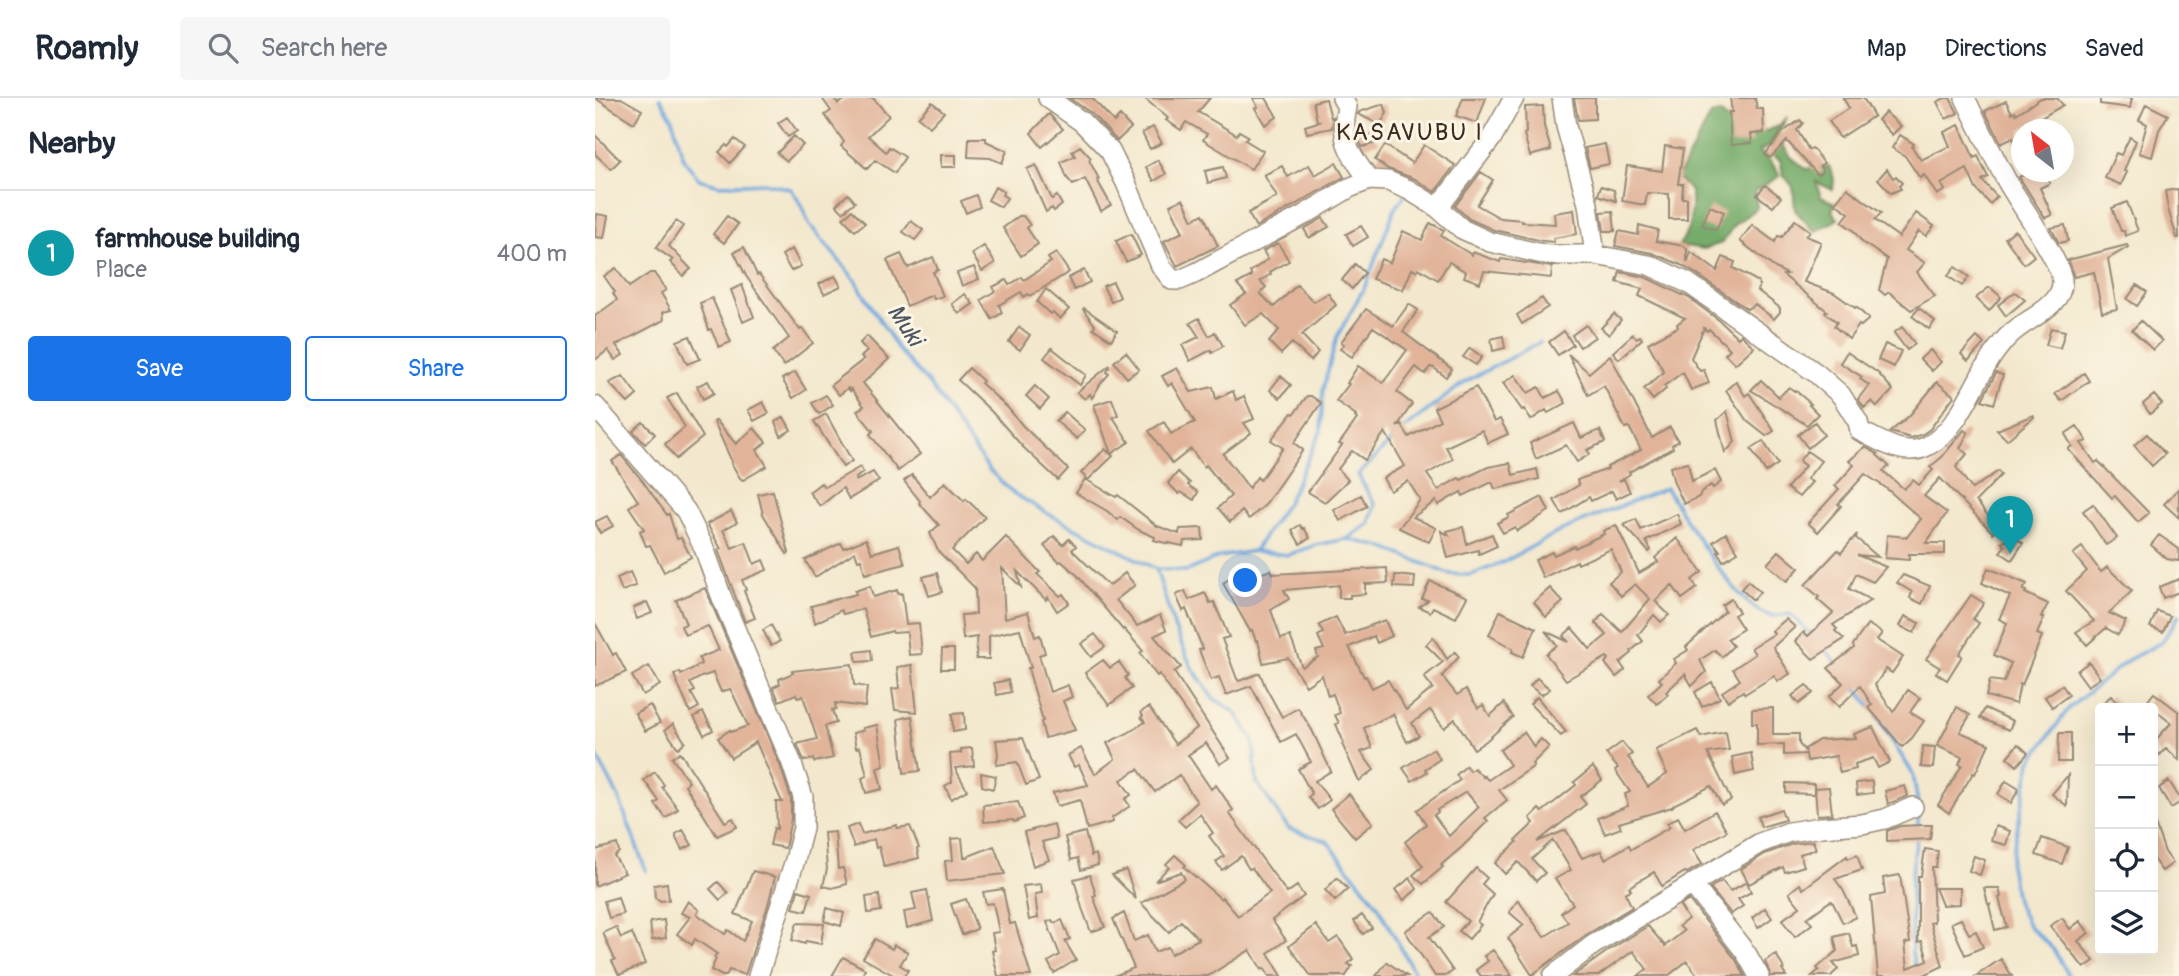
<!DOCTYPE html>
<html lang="en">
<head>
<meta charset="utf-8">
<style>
	body { margin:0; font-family:Pangolin,sans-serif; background:#f6f6f7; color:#1f2937 }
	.controls { position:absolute; right:21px; bottom:21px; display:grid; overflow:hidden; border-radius:7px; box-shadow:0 7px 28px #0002 }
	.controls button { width:63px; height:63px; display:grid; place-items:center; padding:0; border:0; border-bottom:2px solid #e0e1e3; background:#fff; color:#1f2937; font:35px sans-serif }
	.compass { position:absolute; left:1416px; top:21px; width:63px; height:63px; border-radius:50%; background:#fff; box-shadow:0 7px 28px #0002; rotate:329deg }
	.you { position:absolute; left:651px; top:483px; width:24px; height:24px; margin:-18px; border:5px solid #fff; border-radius:50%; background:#1a73e8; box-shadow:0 0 0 10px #1a73e833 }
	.badge { display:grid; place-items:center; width:46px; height:46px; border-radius:50%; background:#1a73e8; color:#fff; font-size:23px; font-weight:700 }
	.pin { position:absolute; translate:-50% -58px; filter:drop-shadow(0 2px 4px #0008) }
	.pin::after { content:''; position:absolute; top:37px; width:24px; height:21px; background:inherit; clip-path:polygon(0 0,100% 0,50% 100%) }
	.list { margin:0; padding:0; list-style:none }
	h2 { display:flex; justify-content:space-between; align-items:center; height:91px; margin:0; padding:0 28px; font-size:30px }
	h2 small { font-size:23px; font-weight:400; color:#747a83 }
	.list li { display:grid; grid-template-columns:46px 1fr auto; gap:21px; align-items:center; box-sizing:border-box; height:126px; padding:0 28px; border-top:2px solid #e0e1e3 }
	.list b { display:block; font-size:26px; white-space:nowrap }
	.list p { margin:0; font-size:23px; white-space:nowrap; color:#747a83 }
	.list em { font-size:23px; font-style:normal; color:#747a83 }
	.actions { display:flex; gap:14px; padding:21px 28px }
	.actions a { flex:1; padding:16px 0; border:2px solid #1a73e8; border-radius:7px; text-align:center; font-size:24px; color:#1a73e8 }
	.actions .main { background:#1a73e8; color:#fff }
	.icon { flex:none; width:38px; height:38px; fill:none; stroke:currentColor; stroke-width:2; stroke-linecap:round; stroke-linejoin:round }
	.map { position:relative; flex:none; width:1584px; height:878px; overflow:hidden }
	header { display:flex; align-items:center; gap:42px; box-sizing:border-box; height:98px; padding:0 35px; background:#fff; border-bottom:2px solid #e0e1e3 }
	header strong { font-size:33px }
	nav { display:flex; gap:38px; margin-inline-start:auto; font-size:24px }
	.search { width:490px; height:63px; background:#f6f6f7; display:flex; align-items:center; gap:18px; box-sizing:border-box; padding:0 24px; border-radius:7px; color:#747a83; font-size:26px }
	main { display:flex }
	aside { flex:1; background:#fff }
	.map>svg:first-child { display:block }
</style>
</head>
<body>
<header>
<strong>Roamly</strong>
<div class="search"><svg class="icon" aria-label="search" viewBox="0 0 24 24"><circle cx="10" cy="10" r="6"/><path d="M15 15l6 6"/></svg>Search here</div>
<nav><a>Map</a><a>Directions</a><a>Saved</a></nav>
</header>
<main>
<aside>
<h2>Nearby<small></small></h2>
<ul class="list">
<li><span class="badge" style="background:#0f9aa8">1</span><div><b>farmhouse building</b><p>Place</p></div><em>400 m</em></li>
</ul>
<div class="actions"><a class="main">Save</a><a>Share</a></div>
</aside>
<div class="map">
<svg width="1584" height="878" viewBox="0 0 1584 878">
	<rect width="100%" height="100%" fill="#fcf5e5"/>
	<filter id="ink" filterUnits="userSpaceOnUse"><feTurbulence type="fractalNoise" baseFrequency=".0143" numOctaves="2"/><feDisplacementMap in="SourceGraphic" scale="14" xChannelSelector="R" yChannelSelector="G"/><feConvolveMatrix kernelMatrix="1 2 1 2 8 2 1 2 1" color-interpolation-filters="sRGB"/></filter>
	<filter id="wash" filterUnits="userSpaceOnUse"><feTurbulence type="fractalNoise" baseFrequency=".00686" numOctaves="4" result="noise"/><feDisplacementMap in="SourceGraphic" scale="28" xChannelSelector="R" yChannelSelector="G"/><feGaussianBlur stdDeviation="1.57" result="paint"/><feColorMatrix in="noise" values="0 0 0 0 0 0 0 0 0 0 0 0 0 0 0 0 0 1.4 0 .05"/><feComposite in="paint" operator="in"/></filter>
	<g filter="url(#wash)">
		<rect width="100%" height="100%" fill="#f3e8cd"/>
		<path fill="#76ac6a" stroke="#586b44" stroke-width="2" d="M1125 15 1138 27 1137 46 1184 28 1192 19 1176 48 1164 53 1177 65 1185 78 1160 93 1162 110 1139 127 1127 145 1109 151 1084 147C1098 128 1096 116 1096 93L1082 80 1116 17Z
			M1188 47 1196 59 1211 71 1234 68 1239 81 1238 92 1221 84 1226 99 1240 105 1237 113 1243 121 1220 134 1200 112 1198 89 1188 76 1185 62 1175 56Z"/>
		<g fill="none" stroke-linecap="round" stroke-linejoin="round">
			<path stroke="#6fa8de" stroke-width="3.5" d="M65 0 77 20 89 62 104 81 125 87 169 85 196 91 206 106 214 126 260 182 304 253 334 286 394 372 418 395 457 418 561 471 592 473 624 459 659 453 693 457 721 447 752 441 787 449 854 476 876 477 909 464 967 432 1071 390C1090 420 1141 508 1173 517 1179 519 1189 517 1195 516L1219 539
				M806 333 870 284 945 244
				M752 441 774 426 780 407 763 377 798 341
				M659 453 692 405 726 333 728 291 742 239 771 186 800 110 810 97
				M561 471 580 531 596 568 618 600 640 614 658 641 662 685 694 731 732 743 782 806 821 878
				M1229 550 1242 565
				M1260 587 1276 610
				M1282 619 1318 676 1323 706
				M0 655 23 698 51 773
				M1323 730V713
				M1320 869 1317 855 1316 779 1322 738
				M1474 878 1458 851 1433 827 1421 803 1415 766 1436 663 1474 610 1533 562 1567 544 1584 517"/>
		</g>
		<g id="blocks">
			<path fill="#e1b49a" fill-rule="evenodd" d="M0 0H26L47 12 39 25Z
				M227 0H239L243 6 253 0H278L294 18 273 38 291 54 294 49 310 59 300 75 280 62 272 71 246 48 249 44 230 17 236 13Z
				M474 0H497L519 24 525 18 536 30 522 43 496 15Z
				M549 0H615L603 14 642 37 644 33 653 38 650 42 668 53 656 71 608 42 612 36 591 24 586 32 571 22 573 20Z
				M658 0H671L682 19 670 27 660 10 663 9Z
				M868 0H891L882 25 861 18Z
				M979 0H1000V21L983 22Z
				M1135 0H1160L1162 11H1168L1169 35 1156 36 1157 45 1136 47 1134 14H1137Z
				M1248 0H1268L1279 18 1245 40 1234 23 1254 10Z
				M1350 0H1355L1363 15 1351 21 1342 4Z
				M1446 0H1462L1468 7 1426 32V58L1418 39 1406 45 1390 13 1411 3 1417 15 1420 13 1421 16Z
				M1505 0H1537L1535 10 1505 6Z
				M731 1 736 20 738 19 737 30 712 35 710 28 726 23H722L718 4Z
				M337 4 349 14 335 29 323 19Z
				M789 6 792 15 785 27 763 16 764 14Z
				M1551 6 1573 17 1564 32 1557 59 1544 55 1552 26 1544 22Z
				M948 8 949 28 956 52 935 58 929 36 931 35 930 9Z
				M1290 14 1306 28 1297 37 1283 22Z
				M454 16 468 31 447 49 436 35Z
				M192 19 202 33 193 39 183 25Z
				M1205 22 1208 25 1202 32 1214 52 1217 50 1229 65 1225 68 1228 73 1223 77 1192 43 1175 60 1170 57 1185 36Z
				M1364 27 1379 60 1383 58 1393 79 1387 82 1402 99 1395 106 1381 91 1372 71 1346 86 1350 92 1342 97 1329 77 1325 80 1310 58 1297 50 1305 37 1319 46 1317 49 1326 62 1355 48 1349 34Z
				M762 28 785 44 767 49 762 37Z
				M558 29 567 45 555 51 547 35Z
				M0 37 25 62 16 71 0 56Z
				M199 38 208 47 192 63 182 55Z
				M1535 39 1541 43 1529 73 1532 74 1526 87 1510 80 1521 55 1526 57Z
				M374 40H391V43L412 53 407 65 395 60 373 59Z
				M140 41 150 49 135 65 124 54 131 47 133 49Z
				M1010 46 1014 66 995 70 990 50Z
				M790 47 817 65 829 47 860 67 840 94 820 81 793 71 780 62Z
				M485 48 496 60 494 62 504 81 502 82 516 107 506 113 490 81 478 87 472 80 466 64 480 58 477 53Z
				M1070 48 1088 51 1083 86H1088L1087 100H1092V121H1074V96L1052 95 1050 107 1027 103 1032 68 1067 73Z
				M346 57H361V69H346Z
				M563 62 571 76 559 83 551 69Z
				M741 65 749 79 661 129 653 115 682 99 669 77 687 68 693 79 714 67 720 77Z
				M441 67 457 101 462 98 467 107 459 113 457 110 451 114 432 71Z
				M628 69 631 80 613 85 610 73Z
				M1292 71 1298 80 1301 78 1307 85 1304 88 1306 91 1296 95 1283 81Z
				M886 74 898 82 882 107 905 120 927 122V124L960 126 959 115 979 112 982 136 959 140V144L948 143 899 132 874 121 860 108Z
				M1435 74H1448L1455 85 1445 90 1457 117 1450 120 1424 79Z
				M1170 87 1186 99 1178 109 1162 97Z
				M1006 88 1019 92 1021 103 1003 97Z
				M400 89 409 94 407 97 412 100 406 109 393 102Z
				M1252 90 1286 115 1280 122 1304 139 1321 115 1339 128 1331 138 1324 133 1311 152 1330 165 1322 174 1340 198 1316 212 1294 194 1290 197 1284 192 1292 161 1267 144 1258 132 1247 124 1254 115 1240 105Z
				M1583 91 1584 140H1582L1573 111 1570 93Z
				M253 96 260 104 248 114 241 107Z
				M381 97 385 109 371 115 366 103Z
				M588 101 598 122 608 116 623 148 582 168 569 143 588 134 575 107Z
				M1532 104 1543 133 1530 138 1529 133H1526L1517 110Z
				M1115 108 1129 114 1121 132 1107 127Z
				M257 112 270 125 260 133 248 120Z
				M1018 113 1020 133H1009L1006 114Z
				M2 116 13 118 9 140 0 139Z
				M132 118 143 126 129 145 118 136Z
				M424 118H428L435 127 432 130 443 146 426 158 408 130Z
				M728 120 734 129 714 140 709 131Z
				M1200 122 1215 133 1211 138 1226 144 1209 184 1239 195 1260 210 1261 209 1274 221 1266 228 1264 227 1254 241 1239 228 1242 224 1230 215 1232 213 1188 177 1192 176 1180 170 1145 143 1157 127 1180 144 1183 138 1187 139Z
				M81 123 88 128 74 148 96 171 88 178 75 164 78 162 61 150Z
				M316 123 328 132 320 142 308 134Z
				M835 125 849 132 846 138 877 157 878 154 905 164 906 161 957 169 956 180 889 173 885 185 869 179 871 174 854 164 843 182 823 170 822 173 817 171 808 192 777 181 786 161 795 165 808 133 827 142Z
				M1044 127 1063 132 1061 143 1089 148 1092 151V165L1096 154 1122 173 1128 159 1140 164 1138 170 1164 184V189L1162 192 1185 210V214L1179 221 1160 206 1152 211 1100 175 1084 166 1057 155 1020 148 1024 133 1043 137Z
				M1470 127 1473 143 1464 145 1456 130Z
				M766 128 773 139 758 148 751 136Z
				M1420 132 1439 158 1429 166 1410 140Z
				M536 136 546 157 531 164 521 143Z
				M683 145 694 163 675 174 676 176 665 183 671 189 665 195 679 209 702 187 719 204 733 195 741 207 707 237 723 254 716 263 697 245 686 256 674 244 684 232 668 216 650 227 635 207 651 196 642 186 657 178 655 174 673 161 668 153Z
				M1532 147 1533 149 1513 161 1522 211 1507 214 1499 174 1479 179 1473 162Z
				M389 148 400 165 387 173 377 156Z
				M149 149 162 177 164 176 205 232 207 230 218 245 189 268 178 253 194 240 151 178 139 154Z
				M197 151 206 168 196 173 187 157Z
				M461 155 474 174 435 198 433 196 429 199 426 194 404 207 407 215 397 221 386 202 400 193 398 189 411 182 414 187 427 179 429 182 456 164 453 160Z
				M306 156 313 170 338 159 343 172 338 174 348 198 339 201 337 197 312 208 292 162Z
				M760 166 770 175 757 191 747 182Z
				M379 169 384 181 367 188 362 175Z
				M1360 169 1374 179 1367 188 1353 178Z
				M21 170 34 189 55 175H59L71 192 66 195 76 212 68 214 69 222 21 247 28 257 20 262 13 252 0 262V218L22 202 18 195 20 194 9 178Z
				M489 172 495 184 479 192 473 180Z
				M1025 174 1050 179 1094 200 1125 223 1143 240 1146 237 1159 249 1140 266 1130 256 1135 251 1114 231 1112 233 1109 230 1096 260 1105 273 1109 272 1114 285 1096 292 1088 274 1069 288 1071 291 1058 302 1049 291 1069 274 1053 245 1083 229 1082 226 1090 220 1044 198 1047 191 1022 184Z
				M240 178 246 188 229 196 224 186Z
				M518 184 525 199 516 204 508 188Z
				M147 187 159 219 148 224 136 192Z
				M1542 187 1552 194 1542 208 1532 201Z
				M1393 190H1396L1406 199 1394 213 1381 200Z
				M451 191 474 211 465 221 458 214 455 216 442 204Z
				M1420 194 1430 202 1411 218 1403 207Z
				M370 196 378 206 364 216 357 206Z
				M117 200 136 244 124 249 116 231 114 232 105 205Z
				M947 200 953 209 927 226 922 217Z
				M814 206 823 212 808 234 857 271 851 279 839 270 835 269 830 276 821 269 802 294 817 306 802 329 806 326 814 339 845 322 839 310 881 289 899 324 905 321 913 336 893 345 887 332 851 349 858 361 832 376 843 392 864 380 866 382 893 369 915 365 918 377 942 371 944 381 900 391 897 384 868 398 866 394 843 407 841 403 818 419 841 430 834 444 804 430 825 402 813 383 795 393 788 380 810 368 790 334 770 362 757 353 756 354 743 371 753 382 730 404 713 394 747 347 744 346 762 321 760 319 761 317 741 303 754 286 752 285 763 268 788 285 812 252 778 229 757 259 745 251 749 246 746 244 771 211 798 228Z
				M489 210 522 233 516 242 498 230 500 227 488 211Z
				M1324 210 1340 223 1334 231 1317 218Z
				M1019 216 1026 222 1014 237 1006 230Z
				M604 220 614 238 620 234 628 248 617 255 616 252 595 263 587 247 604 239 595 225Z
				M1546 223 1567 243 1558 252 1537 232Z
				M991 227 1000 239 985 249 977 237Z
				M424 229 435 237 425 252 414 244Z
				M1307 229 1320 246 1312 252 1299 235Z
				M1456 230 1470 233 1465 250 1451 247Z
				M969 233 978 247 963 257 954 244Z
				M1038 236 1041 240 1045 238 1047 241 1024 261 1018 254Z
				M95 238 105 261 92 266 82 243Z
				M272 238 294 261 268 285 325 356 303 373 275 336 278 333 262 313 269 308 256 291 255 293 253 290 244 297 236 287 269 261 266 259 272 253 265 245Z
				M908 238 910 250 898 253 896 241Z
				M1382 239 1389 246 1373 263 1366 256Z
				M1290 246 1306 253 1299 269 1283 262Z
				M457 250 491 277 485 287 449 260Z
				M875 250 887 259 881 267 868 259Z
				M1335 252 1346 264 1337 273 1325 261Z
				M531 254 544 271 532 280 519 264Z
				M1252 254 1283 275 1298 292 1282 309 1277 303 1269 310 1263 301 1274 287 1265 281 1267 279 1245 265Z
				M973 256 994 275 1015 257 1057 340 1075 329 1083 343 1077 347 1078 350 1034 374 1035 376 1024 383 1029 381 1035 394 1021 401 1017 393 996 403 994 399 967 416 959 402 984 387 982 382 1013 371 1012 369 1046 352 1034 329 1030 330 1009 288 993 297Z
				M515 267 512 274 514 276 506 285 497 300 495 296 490 301 482 294Z
				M374 270 388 283 386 285 413 310 428 328 473 371 463 382 428 349 396 313 363 282Z
				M582 270 596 294 618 289 621 301 638 293 641 302 649 298 659 321 649 325 656 335 628 356 654 390 662 379 665 382 688 350 676 342 697 315 699 316 712 298H716L726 305 699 345 708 352 669 408 654 421 647 413 635 424 623 410 636 398 611 367 609 369 596 351 577 366 554 333 569 324 576 336 600 324 577 285 573 288 567 278Z
				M200 274 211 292 198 300 187 281Z
				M1401 275 1408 277 1399 306 1387 302Z
				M1489 275 1494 283 1466 303 1460 296Z
				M920 277 933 295 944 289 950 300 964 293 971 305 953 315 951 312 936 322 929 311 927 312 908 285Z
				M28 278 42 297 33 305 14 285Z
				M686 278 696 287 685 300 675 292Z
				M1166 282 1184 299 1194 289 1199 293 1200 292 1216 306 1214 307 1223 316 1212 327 1156 292Z
				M113 283 119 295 108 301 102 288Z
				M1141 283 1150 298 1154 295 1179 333 1171 338 1152 323 1131 292Z
				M1342 284 1359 298 1335 331 1328 336 1316 340 1295 334 1315 317Z
				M440 288 454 301 445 311 431 298Z
				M82 295 108 339 81 361 70 346 90 329 72 300Z
				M231 297 238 307 224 316 217 305Z
				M1559 297 1567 306 1555 316 1548 306Z
				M517 301 523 317 518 319 534 344 516 356 499 307Z
				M168 304 174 315 159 323 153 312Z
				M1132 313 1140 344 1130 355 1122 322Z
				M470 314 490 332 482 341 461 323Z
				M231 316 257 363 248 369 219 323Z
				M1438 317 1439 319 1412 342 1402 332Z
				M189 319 196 332 186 338 180 324Z
				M121 322 141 346 159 330 171 344 162 352 172 368 148 382 145 380 136 365 137 364 119 324Z
				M48 324 60 336 50 346 38 333Z
				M1220 324 1229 337 1213 350 1203 337Z
				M979 325 986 340 1005 332 1010 344 992 352 995 356 982 364 971 347 941 361 935 345Z
				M1482 328 1492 343 1486 345 1500 365 1503 363 1554 415 1543 424 1520 398 1517 400 1473 351 1477 348 1470 336Z
				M1369 332 1373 335 1365 350 1372 356 1361 369 1377 391 1403 373 1406 377 1381 403 1403 430 1398 435 1345 380 1329 398 1352 415 1331 445H1350V456H1314V462L1290 460 1292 437 1312 439 1326 421 1291 390 1270 376 1243 406 1246 408 1223 434 1213 425 1244 391 1240 388 1259 367 1254 363 1270 349 1283 356 1282 357 1294 368 1288 373 1309 391 1318 382 1324 387 1338 372 1335 369 1347 359Z
				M1552 336 1570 356 1557 368 1539 347Z
				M1168 343 1183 366 1171 374 1156 351Z
				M510 351 518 358 493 382 486 375Z
				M1212 353 1226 363 1212 381 1217 384 1204 399 1192 390 1210 368 1204 363Z
				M26 357 47 382 72 417 74 416 82 441 86 440 96 459 69 474 55 447 51 448 45 433 49 431 34 409 43 403 17 363Z
				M1093 365 1097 383 1120 372 1126 384 1118 390 1116 387 1106 394 1104 399 1089 406 1079 385 1075 369Z
				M265 369 268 374 260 381 261 383 278 374 284 383 254 401 248 390 225 408 214 394 226 385 230 389Z
				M583 374 595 385 593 387 603 394 599 402 586 394 584 396 573 385Z
				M317 377 335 399 350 384 369 403 371 401 390 419 357 452 371 466 381 456 387 463 411 439 445 474 442 476 465 498 468 496 474 505 462 513 453 499 451 502 422 473 426 489 407 470 410 520 433 514 440 539 445 537 450 555 444 557 455 594 473 587 477 599 468 603 480 632 450 640 446 624 448 623 433 570H436L425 531 394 538V561H381L382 539 368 541 366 517 381 516 380 490 343 453 335 435 344 427 324 405 325 403 309 383Z
				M490 381 521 399 523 397 562 428 584 436 585 431 607 430 608 442 589 443 588 448 574 445V446L559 442 560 439 544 432 525 419 523 422 512 413 481 395Z
				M1584 390V420L1569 406Z
				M178 393 194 455 192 456 168 416 163 396Z
				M766 397 772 408 745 423 739 412Z
				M947 399 954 413 922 433 920 429 908 435 902 425 914 419 913 417Z
				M1498 406 1522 440 1511 447 1488 413Z
				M136 413 142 424 128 432 137 450 151 444 159 466 168 462 172 472 147 482 151 492 149 493 160 520 150 524 123 452 126 451 112 426Z
				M1082 416 1086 426 1051 443 1056 452 1054 454 1029 427 1041 421 1046 432Z
				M12 418 18 428 5 435 0 424Z
				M705 427 708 431 709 430 715 440 705 446 697 432Z
				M1021 427 1044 475 1063 464 1060 460 1082 440 1107 474 1097 482 1102 490 1087 501 1077 487 1060 503 1074 517 1066 524 1059 517 1043 537 1048 543 1036 553 1037 555 1025 565 1030 572 1021 579 1010 565 1014 561 1012 559 971 582 951 556 962 547 950 533 974 544 968 538 977 530 995 551 1012 537 1000 525 1008 516 1027 534 1055 501 1040 486 1026 498 1014 484 1026 474 1016 451 983 466 982 463 948 480 940 462 957 454 959 457 979 448 980 450 1009 436 1008 433Z
				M868 429 872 446 897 436 902 448 884 456 883 452 853 460 846 433 854 437 852 433Z
				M1131 435 1143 454 1128 463 1123 454 1125 453 1118 444Z
				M1262 436 1261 440 1283 459 1262 457 1291 469 1278 484 1261 476 1254 491 1276 502 1238 527 1242 531 1240 533 1249 541 1218 561 1200 543 1209 534 1213 538 1238 515 1222 501 1224 499 1210 487 1243 452 1246 455Z
				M1564 437 1584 451V463L1572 461 1556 447Z
				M459 438 468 447 474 441 481 448 477 452 514 488 530 475 540 487 521 502 542 528 565 517 571 532 559 538 586 569 579 574 635 660 625 666 611 645 593 657 616 691 621 687 638 712 634 715 692 795 702 788 709 798 677 822 691 842 673 855 687 878H674L669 870 667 872 655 852 613 878H519L539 870 518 821 529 815 539 843 553 837 560 854 573 849 576 856 604 841 586 823 574 834 546 805 590 781 586 774 560 783 574 769 571 766 580 757 591 767 589 769 626 801 627 799 643 818 675 795 657 770 654 771 646 758 627 772 621 764 629 758 614 738 618 735 605 716 590 729 583 722 602 704 584 677 560 694 543 671 526 682 536 697 530 701 535 708 517 720 518 724 492 731 485 702 462 708 458 695 493 687 484 667 479 669 473 657 486 650 500 676 520 661 512 645 533 635 550 624 546 619 548 618 546 614 554 609 580 646 602 630 564 576 562 578 545 555 548 553 529 531 528 532 482 477 466 463 464 464 449 448Z
				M1421 440 1428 445 1417 462 1405 454 1410 448 1406 444Z
				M271 441 277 455 304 447 310 466 270 476 266 461 263 462 260 454 220 479 210 462 246 445 249 450Z
				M1487 449 1506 474 1512 469 1537 493 1514 515 1531 523 1523 537 1511 530 1492 547 1481 534 1499 523 1471 493 1492 473 1478 456Z
				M1184 453 1204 470 1192 483 1172 466Z
				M792 470 793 485 770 486V496L755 497V500H744V487L689 492 694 501 676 512 686 541 695 538 707 569 723 559 721 553 729 551 723 538 728 535 724 527 741 519 750 537 790 522 797 538 782 545 779 538 754 549 769 579 771 578 777 590 793 582 811 612 838 590 829 579 848 564 831 547 838 539 852 561 860 554 864 559 847 578 862 597 871 591 883 610 888 607 895 618 909 605 918 619 891 643 879 651 860 621 849 630 835 612 817 625 824 638 812 644 798 616 769 630 777 650 766 654 779 672 764 683 747 646 749 645 741 626 744 625 740 617 745 615 738 596 733 598 727 577 711 588 693 560 668 565 663 542 661 543 657 532 655 533 628 485 645 474 650 481 676 472 678 476Z
				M1393 470 1432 486 1428 492 1431 493 1430 495 1453 506 1446 519 1449 520 1442 536 1447 538 1427 587 1425 586 1421 606 1391 598 1395 582 1409 584 1416 565 1399 557 1412 525 1404 521 1415 498 1387 485Z
				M35 474 41 488 27 493 22 480Z
				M342 475 347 494 334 498 328 479Z
				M800 477 820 479 819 490 799 489Z
				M1308 477 1335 488 1327 506 1315 500 1317 494 1302 485Z
				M1584 481V494L1568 500 1564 489Z
				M835 483 872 499 861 520 838 509 835 514 824 509 833 502 827 501Z
				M1153 483 1165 494 1158 502 1146 491Z
				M275 488 278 499 302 492 303 496 307 495 311 526 324 525 327 556 314 557 312 534 298 535 297 533 276 539 268 511 248 516 246 512 220 525 216 508 261 496 260 493Z
				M110 490 185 667 196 701V721L190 750 175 747 179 730 182 731 181 704H187L161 644 136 660 123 640 135 632 136 634 153 628 138 596 135 591 126 594 118 575 106 579 95 585 100 593 96 595 104 609 95 614 79 577 85 574 86 577 106 566 104 560 124 552 113 528 90 537 86 528 91 526 81 502Z
				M955 490 968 504 951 519 939 504Z
				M590 493 594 502 610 495 615 505 619 504 634 539 627 541 642 581 644 583 665 575 670 588 687 619 703 610 717 632 736 673 720 683 735 702 723 711 713 699 717 696 703 671 716 664 701 636 686 644 656 588 631 597 624 579 616 582 604 552 608 551 591 511 588 513 581 497Z
				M1376 497 1389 505 1378 521 1384 525 1364 556 1367 558 1352 582 1341 575 1345 570 1331 561Z
				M1136 501 1144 514 1139 517 1148 531 1132 541 1138 548 1127 559 1120 552 1105 562 1111 574 1097 588 1090 576 1071 594 1073 596 1062 606 1053 597 1067 584 1064 581 1081 565 1079 561 1093 552 1091 549 1130 513 1127 507Z
				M52 504 57 515 42 521 38 510Z
				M905 513 941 530 928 559 917 554 918 551 894 537Z
				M1562 513 1575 518 1568 534 1555 529Z
				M1310 518 1324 525 1319 535 1305 528Z
				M1191 521 1200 529 1178 549 1195 576 1183 583 1179 578 1150 596 1148 593 1133 603 1127 594 1145 582 1138 571 1160 556 1156 550 1179 536 1177 533Z
				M0 525 18 557 21 555 31 574 0 588Z
				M1273 526 1287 535 1282 542 1308 559 1297 575 1291 571 1280 587 1298 614 1313 592 1325 600 1315 614 1329 623 1317 640 1307 649 1273 609 1277 607 1265 588 1244 609 1234 599 1248 585 1233 570 1259 550 1258 547Z
				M176 527 185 543 176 548 168 532Z
				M500 536 510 549 496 559 486 546Z
				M347 551H359V571H346Z
				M276 552 277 563 262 564 260 554Z
				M508 562 515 570 524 564 533 577 530 580 537 590 514 607 490 575Z
				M1494 564 1505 580 1493 588 1482 573Z
				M257 566 259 587 272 589 270 609 240 605 241 611 237 612 241 625 230 628 238 660 219 664 218 661 209 663 202 646 222 641 208 598 203 600 201 596 184 603 178 589 185 586 184 581 198 575 197 573Z
				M317 567 322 614 300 612 297 591 304 590 302 569Z
				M54 568 65 587 48 597 37 578Z
				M942 580 955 591 946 597 935 588Z
				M413 582 416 594 402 597 399 585Z
				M1117 584 1125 600 1107 609 1100 594Z
				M1211 587 1218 595 1204 606 1197 598Z
				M1467 587 1474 597 1457 609 1450 599Z
				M1559 595 1584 614V662L1571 650 1565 657 1558 650V645L1576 625 1551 605Z
				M1516 598 1527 610H1502Z
				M942 599 971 634 966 638 935 606Z
				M55 607 65 625 50 633 40 615Z
				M1362 609 1375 617 1365 634 1394 646 1380 676 1378 675 1354 715 1343 707 1367 667 1364 666 1367 659 1342 648Z
				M1178 610V636H1204V646L1211 654 1210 651 1224 642 1261 640 1259 636 1278 629 1295 664 1283 670 1278 660 1260 666 1261 671 1245 675 1241 658 1212 663 1211 656 1189 657V646L1162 647V625H1157V611Z
				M1390 610 1418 623 1414 632 1385 620Z
				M108 614 118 632 109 637 99 619Z
				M369 615 370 632 358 634 357 616Z
				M317 618 325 673 309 675 303 621Z
				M78 626 90 644 83 650 70 632Z
				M282 627 289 668 282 670 287 691 271 695 267 680 272 678 265 649 261 650 258 635 269 632 268 630Z
				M1102 632 1106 639 1131 634 1134 652 1113 655 1136 702 1127 707 1116 688 1080 706 1077 709 1024 725 1026 730 1010 736 1003 720 1033 708 1030 696 1035 694 1020 672 1023 670 1011 656 1027 644 1037 656 1033 659 1053 689 1072 676 1061 652Z
				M929 634 939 649 946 641 954 649 937 666 939 668 904 692 912 702 890 720 893 723 867 749 846 767 848 769 828 786 818 777 828 768 810 744 831 726 822 712 865 682 861 677 871 668 875 673 879 670 888 679 889 678 893 682 915 667 905 652ZM871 694 884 709 854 738 839 717 843 714 842 712Z
				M1464 635H1476V664H1463Z
				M428 640 444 682 431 687 422 664 401 667 403 656 401 642Z
				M1423 646 1433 655 1422 668 1412 659Z
				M1328 648 1340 649 1338 670 1326 669Z
				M377 650 379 668 360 670 372 692 356 701 350 688 357 684 355 656 366 655V651Z
				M838 651 845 661 830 671 832 674 817 683 808 670Z
				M85 654 130 724 138 720 142 729 122 738 90 687 94 684 77 660Z
				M1156 655 1159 673 1140 677 1137 659Z
				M998 669 1007 682 985 699 991 706 942 744 971 732 987 760 1006 753 1010 761 1034 747 1036 751 1075 729 1072 725 1083 719 1090 731 1120 713 1132 733 1098 752 1107 766 1092 775 1090 774 1067 788 1059 774 1034 789 1036 792 1030 795 1037 809 991 837 937 877 913 840 929 827 914 814 923 802 949 839 973 824 966 815 978 806 960 781 976 772 958 742 937 761 950 775 941 783 923 764 910 776 900 765 922 744 921 742 939 725 935 720 944 711 947 714 981 687 979 684Z
				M60 674 69 687 67 689 83 711 71 720 60 706 64 703 49 682Z
				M386 675 401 678 398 691 387 688Z
				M1473 677 1472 708 1457 696Z
				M1277 683 1278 695 1262 697 1261 685Z
				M1411 683 1424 691 1416 705 1403 696Z
				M1574 683 1584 699V705L1576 710 1564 690Z
				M1191 685 1219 686V696L1191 695Z
				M1310 688 1313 698 1293 706 1290 693Z
				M1234 689 1237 716 1222 717 1220 690Z
				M754 696 778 725 760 740 736 711Z
				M423 704 429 720 419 724 418 722 389 724 388 707Z
				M1186 711 1190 722 1166 729 1163 719Z
				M1559 723 1570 754 1578 765 1567 773 1558 761Z
				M263 726 267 736 302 727V730L315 728 324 750 322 751 324 760 289 769 284 749 281 750 279 741 259 749 252 730Z
				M459 726 462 740 447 744 454 762 438 768 429 734Z
				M1326 727H1337L1335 741 1292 743V733L1305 728Z
				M1400 728 1415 733 1411 747 1396 743Z
				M88 732 97 747 87 752 81 740V736Z
				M240 734 243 771 248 770 252 786 237 790 228 788 232 771 229 735Z
				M490 734 496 758 501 756 503 767 486 772 483 760 476 762 470 739Z
				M367 740 369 760 399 748 410 776 352 783 350 763 358 762 356 741Z
				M1447 740 1473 749 1467 766 1441 757Z
				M1218 743 1221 751 1205 756 1209 768 1190 774 1188 769 1154 786 1146 771 1170 756 1197 746Z
				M22 746 24 754 19 758 30 775 0 788V752Z
				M1330 751 1343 753 1341 769H1337L1339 824 1335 825 1348 868 1327 878H1283L1276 799 1290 796 1288 780 1305 777 1315 844 1310 845 1313 870 1333 862 1327 843 1323 844V778H1326Z
				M1262 757 1267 772 1240 781 1248 792 1261 819 1248 825 1237 803 1234 804 1212 820 1217 826 1200 839 1187 822 1205 809 1194 795 1205 786 1208 791 1252 758 1253 761Z
				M1379 758 1390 762 1385 777 1374 773Z
				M881 770 892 780 887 786 898 796 882 824 886 827 874 841 864 833 873 823 851 804Z
				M531 772 541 801 517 777Z
				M158 773 180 779 173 807 150 877 134 872 131 878H127L116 872 121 861 119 859 122 856 100 841 97 847 82 836 95 819 86 815 93 803 104 812 102 816 130 836 133 832 148 843 157 823 140 816Z
				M495 777 501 797 498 798 510 829 496 834 487 810 479 781Z
				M742 780 753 791 740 803 730 792Z
				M815 780 822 791 809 802 800 792Z
				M1127 783 1135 793 1152 784 1156 794 1143 801 1148 808 1136 816 1115 790Z
				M123 784 133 795 125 802 115 791Z
				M72 785 74 802 66 803 60 800 59 787Z
				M446 786 447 795 440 796 443 820 434 822 428 788Z
				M1340 790H1365V806L1347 807Z
				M1389 790H1404L1406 799 1404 800 1412 829 1400 832 1394 807 1396 806H1393Z
				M408 791 415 826 420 825 436 878H403L397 853 400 852 397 835 404 834 398 805 391 806 388 794Z
				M203 792 216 796 211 813 198 810Z
				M332 792 338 823 312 830 309 814 321 812 317 795Z
				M284 797 286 813 273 815 271 799Z
				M23 799 28 816 14 820 9 803Z
				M371 801 382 831 367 837 356 806Z
				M1094 802 1141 862 1150 878H1103L1092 863 1073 878H1043L1052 871 1038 853 1003 878H978L1014 852 1053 828 1070 848 1089 833 1084 828 1093 821 1085 808Z
				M232 810 249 815 246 828 229 823Z
				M1170 810 1177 820 1163 830 1157 820Z
				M838 814 849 829 834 839 858 873 850 878H840L810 833Z
				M767 817 777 830 768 836 759 823Z
				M1467 820 1475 831 1485 823 1494 835 1483 843 1499 863 1489 870 1455 828Z
				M1366 821 1374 836 1381 833 1388 849 1370 857 1356 825Z
				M69 822 71 840 57 842 55 824Z
				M457 822 459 825 467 822 475 841 470 843 481 862 459 875 453 864 465 857 452 824Z
				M202 825 229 826 226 846 211 843 210 846 197 842Z
				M721 827 734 845 743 839 758 861 753 866 757 868 751 878H716L694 848Z
				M21 829 26 840 37 835 50 866 24 877 17 863 20 862 8 835Z
				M1254 835 1258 849 1262 848 1264 858 1238 865 1243 871 1236 878H1217L1224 872 1222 870 1242 853 1239 839Z
				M280 841 297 851 299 847 313 854 305 867 313 872 309 878H300L268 860Z
				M898 852 917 878H886L881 872 893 863 889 858Z
				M1181 856 1189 871 1187 872 1191 878H1176L1170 863Z
				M248 859 270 871 267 878H237Z
				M1406 861 1417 878H1381Z
				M792 864 812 878H781Z"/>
		</g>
	</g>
	<g filter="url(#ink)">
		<use href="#blocks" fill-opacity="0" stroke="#978976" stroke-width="2"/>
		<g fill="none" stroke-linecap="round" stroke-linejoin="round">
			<g stroke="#978976" stroke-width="22">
				<path id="minor" d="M453 0 487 24 515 53 531 85 566 168 577 182H585L601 175 709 117 754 90 774 82 793 83 814 92 843 110 867 131 895 144 952 157H1000L1054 167 1093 185 1221 275 1246 297 1263 324 1265 333C1286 343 1311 361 1334 347 1369 327 1379 279 1404 249 1409 242 1416 235 1423 230 1439 218 1469 205 1467 182 1466 165 1424 104 1413 85 1398 58 1384 29 1370 0
					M747 0 752 9C744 43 755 55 774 82
					M967 0 971 28 993 106 1000 157
					M843 110 896 41 919 0
					M0 308 91 413 109 450 127 500 196 663 208 699V730L200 762 163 878
					M1097 786 1151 855 1164 878
					M958 878 998 847 1165 745 1194 734 1226 729 1267 726 1290 721 1318 709"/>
			</g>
			<use href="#minor" stroke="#fff" stroke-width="19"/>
		</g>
	</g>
	<g text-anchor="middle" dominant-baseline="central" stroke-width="6" stroke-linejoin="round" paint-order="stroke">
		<g font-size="24" letter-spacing="2" fill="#3b2a1e" stroke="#fcf5e5">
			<text x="815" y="34">KASAVUBU I</text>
		</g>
		<g font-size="24" font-style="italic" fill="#4d5661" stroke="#fcf5e5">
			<text transform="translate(310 227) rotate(56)">Muki</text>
		</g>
	</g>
</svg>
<div class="controls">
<button>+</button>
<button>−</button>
<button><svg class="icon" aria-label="locate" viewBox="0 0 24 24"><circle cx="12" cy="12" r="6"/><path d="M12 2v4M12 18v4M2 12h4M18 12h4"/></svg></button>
<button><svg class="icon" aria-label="layers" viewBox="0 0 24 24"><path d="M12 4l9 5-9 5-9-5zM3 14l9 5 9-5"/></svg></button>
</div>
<svg class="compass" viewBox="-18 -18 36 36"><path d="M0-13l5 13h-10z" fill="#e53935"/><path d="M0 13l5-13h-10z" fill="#747a83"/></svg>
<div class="you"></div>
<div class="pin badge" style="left:1415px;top:456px;background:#0f9aa8">1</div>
</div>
</main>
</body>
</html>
